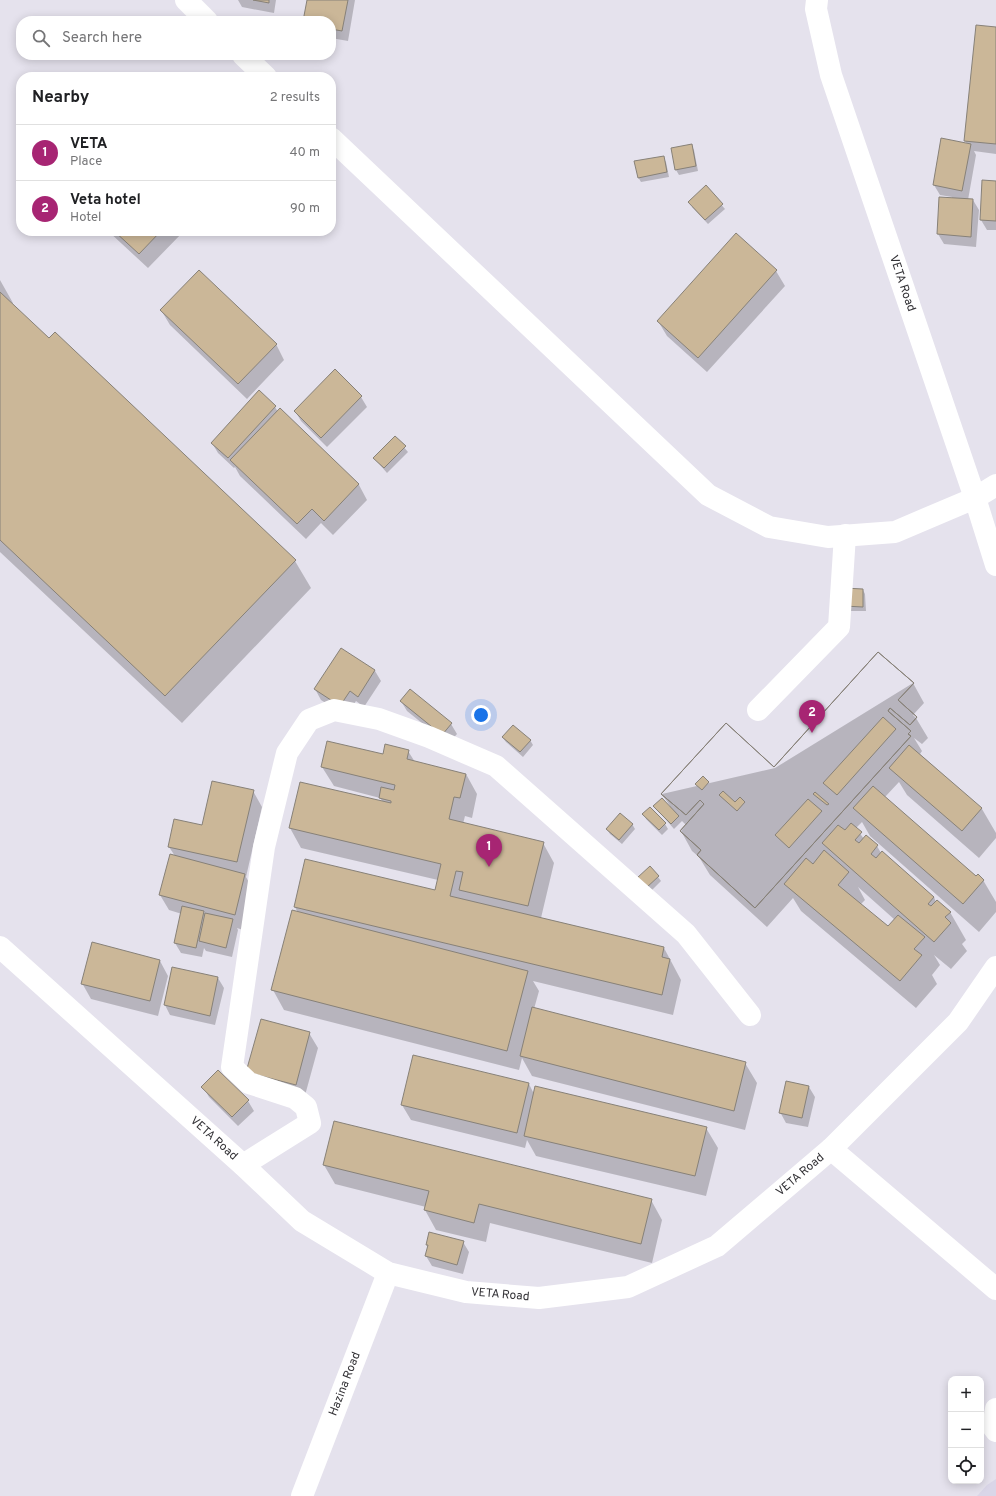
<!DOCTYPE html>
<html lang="en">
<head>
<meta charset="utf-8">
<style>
	body { margin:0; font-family:Overpass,sans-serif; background:#f2f2f2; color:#202124 }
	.controls { position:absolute; right:12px; bottom:12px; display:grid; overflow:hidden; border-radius:8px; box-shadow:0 2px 10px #0003 }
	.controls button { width:36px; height:36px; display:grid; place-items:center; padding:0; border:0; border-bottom:1px solid #e0e0e0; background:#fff; color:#202124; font:20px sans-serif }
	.you { position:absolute; left:481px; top:715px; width:14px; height:14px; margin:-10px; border:3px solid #fff; border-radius:50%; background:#1a73e8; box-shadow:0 0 0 6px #1a73e833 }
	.badge { display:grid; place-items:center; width:26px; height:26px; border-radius:50%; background:#a72573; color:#fff; font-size:13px; font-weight:700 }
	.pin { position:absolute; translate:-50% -33px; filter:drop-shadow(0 1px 2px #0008) }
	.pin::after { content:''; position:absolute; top:21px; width:14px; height:12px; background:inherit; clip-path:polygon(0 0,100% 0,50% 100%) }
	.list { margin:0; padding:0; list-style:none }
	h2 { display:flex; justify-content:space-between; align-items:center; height:52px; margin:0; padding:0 16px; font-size:17px }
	h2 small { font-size:13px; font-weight:400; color:#757577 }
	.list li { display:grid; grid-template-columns:26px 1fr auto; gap:12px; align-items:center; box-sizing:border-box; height:56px; padding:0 16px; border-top:1px solid #e0e0e0 }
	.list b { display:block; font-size:15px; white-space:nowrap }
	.list p { margin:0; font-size:13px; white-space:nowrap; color:#757577 }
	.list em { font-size:13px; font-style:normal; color:#757577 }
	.icon { flex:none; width:22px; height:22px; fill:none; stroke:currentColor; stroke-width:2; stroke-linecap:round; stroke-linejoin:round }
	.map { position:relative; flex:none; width:996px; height:1496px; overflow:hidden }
	.search { position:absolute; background:#fff; box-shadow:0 2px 10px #0003; left:16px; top:16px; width:320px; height:44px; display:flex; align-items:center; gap:10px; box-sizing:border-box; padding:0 14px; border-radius:16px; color:#757577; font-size:15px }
	.panel { position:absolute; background:#fff; box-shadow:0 2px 10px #0003; left:16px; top:72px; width:320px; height:164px; border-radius:16px }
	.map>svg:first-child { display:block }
</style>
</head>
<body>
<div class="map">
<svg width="996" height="1496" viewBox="0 0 996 1496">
	<rect width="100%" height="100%" fill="#e5e2ed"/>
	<path fill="#dad6e8" d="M996 1479V1496H977L987 1485Z"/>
	<path fill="#0003" fill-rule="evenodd" d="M238 0H276L274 13 242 7Z
		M308 0H355L348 41 331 38V21H304Z
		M996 28V154L974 151 976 155 968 200H973L979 210 976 247 944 244 938 234 940 198 952 199V197L940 195 934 185 967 144 965 141Z
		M691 145 694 150 698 171 679 175 676 170 672 149Z
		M663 157 666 162 669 177 641 182 638 177Z
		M996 182V230H987L981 220Z
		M706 187 725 209 708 224 692 207Z
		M108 231H184L148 268Z
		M776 271 785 286 707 372 667 336 658 321Z
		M0 280 13 303 12 305 295 561 311 588 182 723 0 552Z
		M161 310 276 344 284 360 247 399 170 325Z
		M361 397 367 407 327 447 301 421 295 411Z
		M275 407 278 412 280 410 359 485 367 500 333 535 321 523 306 539 240 476 235 467 234 468 218 453 212 443Z
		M395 437 408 452 387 473 374 458Z
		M863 590 865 594 866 611H848Z
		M341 649 375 671 381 681 364 707 356 701 346 716 321 700 315 689Z
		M913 683 924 703 913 715 916 718 928 738 922 744 914 738 922 751 920 754 982 809 996 833V838L979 858 907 795 899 782 885 797 976 878 983 880 996 902V912L979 932 870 836 862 822 856 828 864 839 877 846 881 853 934 897 936 902 950 912 966 940 962 944 967 951 951 969 934 955 940 965 932 975 937 984 916 1008 801 911 793 898 767 927 710 875 699 857 692 851 681 831 686 825 682 821 674 829 654 806H670L662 794 775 768ZM858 887 895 920 888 928 860 905 865 900Z
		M401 701 451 724 457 734 448 744 407 711Z
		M503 738 530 740 533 745 523 757 506 742Z
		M408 751 415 762 466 774 477 794 472 818 465 816 463 824 543 843 554 863 541 918 664 948 681 980 673 1015 533 981 539 991 534 1009 745 1063 757 1083 745 1130 532 1076 522 1058 519 1070 284 1010 273 990 298 913 295 907 306 860 435 891 438 880 301 848 290 828 383 802 380 798 334 786 322 767Z
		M253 791 262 807 246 877 253 890 243 930 237 928 238 930 232 957 206 951 204 948 202 957 181 953 175 943 182 914 169 910 160 895 175 856 169 847 203 826Z
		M650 808 665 824 668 829 662 835 646 819 644 814Z
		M632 824 635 829 622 844 610 834 607 829Z
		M658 877 661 881 650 892 641 883Z
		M160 961 168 976 158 1016 91 999 82 983Z
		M173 968 218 978 224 988 215 1025 170 1015 165 1005Z
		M309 1033 318 1048 304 1099 256 1087Z
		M787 1082 809 1087 815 1097 808 1127 786 1123 780 1112Z
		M529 1084 534 1094 706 1128 718 1148 706 1196 536 1156 527 1140 525 1148 411 1120 402 1105Z
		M203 1087 248 1101 254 1111 238 1126 209 1097Z
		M324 1165 651 1200 662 1220 652 1263 490 1223 486 1242 436 1230 425 1210 426 1207 335 1184Z
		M463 1242 469 1252 463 1274 432 1266 426 1256 429 1248 427 1245Z"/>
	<path fill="#cbb798" stroke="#878178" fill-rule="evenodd" d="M253 0H269V3Z
		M307 0H348L342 31 331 29V21H303Z
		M976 25 996 27V144L964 141Z
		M941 138 971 144 962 191 933 185Z
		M692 144 696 166 675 170 671 148Z
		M664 156 667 172 638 178 634 161Z
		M982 180 996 181V221L980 220Z
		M706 185 723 204 705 220 688 202Z
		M939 197 973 199 971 237 937 234Z
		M114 231H161L139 254Z
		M736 233 777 270 698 358 657 321Z
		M199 270 277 344 238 384 160 310Z
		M0 292 49 338 55 332 296 560 165 696 0 540Z
		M335 369 362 396 321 438 294 411Z
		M259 390 276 406 228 458 211 443Z
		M280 408 359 484 324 521 312 509 297 524 230 460Z
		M395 436 406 446 384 468 373 458Z
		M844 588 863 589V607L844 606Z
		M341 648 375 670 358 697 350 691 340 706 314 689Z
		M878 652 914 683 898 700 917 717 910 725 890 708 888 711 911 731 908 734 911 736 755 908 697 855 701 850 680 831 704 804 700 800 686 815 661 794 726 723 774 767ZM883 717 896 729 837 795 823 783ZM703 776 709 782 702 790 695 784ZM723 791 735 802 740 797 745 802 737 811 719 795ZM815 792 829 804 827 805 813 794ZM808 799 822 811 789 848 775 835Z
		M878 652 914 683 898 700 917 717 910 725 890 708 888 711 911 731 908 734 911 736 755 908 697 855 701 850 680 831 704 804 700 800 686 815 661 794 726 723 774 767Z
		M410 689 452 723 442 735 400 701Z
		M513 725 531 740 520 752 502 737Z
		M327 741 383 754 385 744 409 750 407 759 466 774 460 798 454 797 449 819 544 842 528 906 459 890 463 872 456 871 450 896 664 947 662 957 670 959 662 995 294 907 305 859 435 890 441 864 289 828 300 782 391 803V801L379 798 381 787 394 790 395 785 321 767Z
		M909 745 982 808 962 831 889 768Z
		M212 781 254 790 237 862 168 847 174 819 202 825Z
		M873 786 976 876 978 874 984 880 963 904 853 808Z
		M662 798 679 816 671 824 653 806Z
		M650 807 666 823 659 830 642 814Z
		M620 813 633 824 619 840 606 829Z
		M851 823 862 832 855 840 859 843 866 835 878 845 871 854 876 858 882 851 934 897 928 904 931 906 937 900 951 912 945 917 951 923 934 942 822 843 838 825 845 830Z
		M824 850 849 872 838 885 888 926 898 915 925 937 914 949 922 955 900 981 784 884 806 858 813 864Z
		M170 854 245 874 235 915 159 895Z
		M650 866 659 876 646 888 637 878Z
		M182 906 204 911 196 948 174 943Z
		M292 910 528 971 507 1051 271 990Z
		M205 913 233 919 226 948 199 941Z
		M92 942 160 960 150 1001 81 984Z
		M172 967 218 977 210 1016 164 1005Z
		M532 1007 746 1062 734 1111 520 1056Z
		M261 1019 310 1032 296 1085 246 1072Z
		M413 1055 529 1083 517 1133 401 1105Z
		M218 1070 249 1100 232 1117 201 1087Z
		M786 1081 809 1086 802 1118 779 1113Z
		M535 1086 707 1127 695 1176 524 1136Z
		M334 1121 652 1199 641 1244 479 1204 474 1223 424 1210 429 1191 323 1165Z
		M429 1232 464 1241 457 1265 425 1256 428 1245H426Z"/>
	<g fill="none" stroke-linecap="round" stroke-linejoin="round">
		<g stroke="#fff" stroke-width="22">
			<path d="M186 0 207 21"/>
			<path id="s1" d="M817 0 816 9 831 75 975 498 996 565"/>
			<path d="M243 55 266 77"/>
			<path d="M331 138 708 495 769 527 828 537 895 532 975 498 996 485"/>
			<path d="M758 710 839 627 845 535"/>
			<path id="s2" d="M0 947 243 1165 302 1221 388 1273 466 1292 539 1298 628 1287 717 1246 831 1149 958 1022 996 967"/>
			<path d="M831 1149 996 1289"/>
			<path d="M243 1165 310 1123 306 1107 295 1098 249 1083 232 1067 264 847 287 753 309 720 334 710 379 719 429 737 496 766 686 934 750 1015"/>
			<path d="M996 1409 993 1427 996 1431"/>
			<path id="s3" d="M302 1496 388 1273"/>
		</g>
	</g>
	<g text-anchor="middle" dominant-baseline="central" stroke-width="3" stroke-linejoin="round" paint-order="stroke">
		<g font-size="12" fill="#343337" stroke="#fff">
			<text stroke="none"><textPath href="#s1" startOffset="297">VETA Road</textPath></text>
			<text stroke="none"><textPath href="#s2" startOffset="287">VETA Road</textPath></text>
			<text stroke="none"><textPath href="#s2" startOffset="959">VETA Road</textPath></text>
			<text stroke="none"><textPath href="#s2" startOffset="623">VETA Road</textPath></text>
			<text stroke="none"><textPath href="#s3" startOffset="120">Hazina Road</textPath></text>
		</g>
	</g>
</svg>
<div class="controls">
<button>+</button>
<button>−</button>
<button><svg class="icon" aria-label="locate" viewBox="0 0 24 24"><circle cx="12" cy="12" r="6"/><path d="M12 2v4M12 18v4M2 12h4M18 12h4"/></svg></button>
</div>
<div class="you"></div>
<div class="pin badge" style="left:489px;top:867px">1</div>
<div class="pin badge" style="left:812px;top:733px">2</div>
<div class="search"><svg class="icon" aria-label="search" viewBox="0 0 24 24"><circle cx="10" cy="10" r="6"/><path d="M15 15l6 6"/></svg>Search here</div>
<section class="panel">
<h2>Nearby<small>2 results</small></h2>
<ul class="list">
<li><span class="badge">1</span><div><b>VETA</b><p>Place</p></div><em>40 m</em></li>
<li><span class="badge">2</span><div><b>Veta hotel</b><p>Hotel</p></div><em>90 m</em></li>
</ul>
</section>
</div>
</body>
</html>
